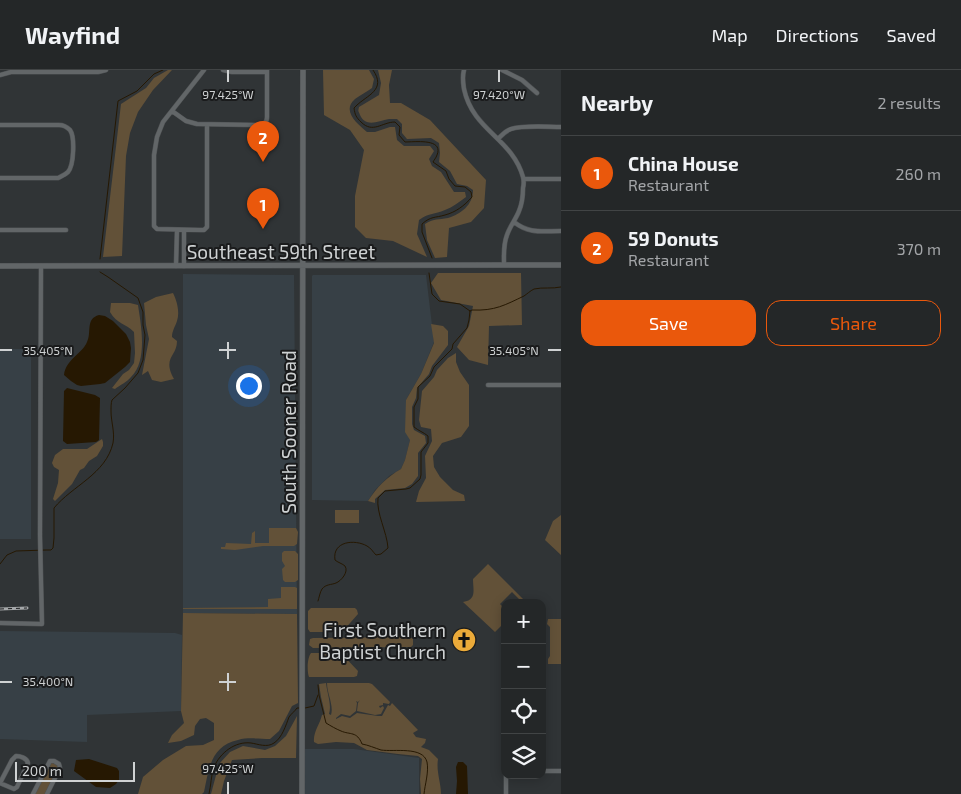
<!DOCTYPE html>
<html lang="en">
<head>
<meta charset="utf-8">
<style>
	body { margin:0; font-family:"Exo 2",sans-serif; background:#303334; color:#f1f3f6 }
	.controls { position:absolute; right:15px; bottom:15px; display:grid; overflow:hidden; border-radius:10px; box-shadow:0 2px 12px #0003 }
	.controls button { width:45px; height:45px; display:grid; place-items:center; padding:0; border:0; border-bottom:1px solid #414445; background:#242728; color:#f1f3f6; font:25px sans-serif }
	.scale { position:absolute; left:15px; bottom:12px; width:120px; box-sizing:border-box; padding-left:5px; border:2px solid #cfd2d3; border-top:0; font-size:14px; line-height:18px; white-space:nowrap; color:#cfd2d3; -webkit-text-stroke:4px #1a1b1c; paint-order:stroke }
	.you { position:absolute; left:248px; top:315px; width:18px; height:18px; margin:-12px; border:4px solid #fff; border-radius:50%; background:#1a73e8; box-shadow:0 0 0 8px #1a73e833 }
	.badge { display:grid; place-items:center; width:32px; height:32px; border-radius:50%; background:#ea580c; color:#fff; font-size:16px; font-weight:700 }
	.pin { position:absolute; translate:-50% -41px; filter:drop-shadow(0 1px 2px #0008) }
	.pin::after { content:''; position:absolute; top:26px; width:18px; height:15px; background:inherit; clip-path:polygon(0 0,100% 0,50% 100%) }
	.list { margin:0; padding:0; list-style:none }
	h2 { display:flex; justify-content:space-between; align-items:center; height:65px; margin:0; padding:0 20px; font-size:21px }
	h2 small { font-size:16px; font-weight:400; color:#a3a5a8 }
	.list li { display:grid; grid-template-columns:32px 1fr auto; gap:15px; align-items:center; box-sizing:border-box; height:75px; padding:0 20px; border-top:1px solid #414445 }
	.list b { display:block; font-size:19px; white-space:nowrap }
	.list p { margin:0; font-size:16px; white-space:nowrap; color:#a3a5a8 }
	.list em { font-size:16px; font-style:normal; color:#a3a5a8 }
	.actions { display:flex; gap:10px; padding:15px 20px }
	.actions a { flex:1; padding:11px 0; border:1px solid #ea580c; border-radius:15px; text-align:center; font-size:18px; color:#ea580c }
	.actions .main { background:#ea580c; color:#fff }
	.icon { flex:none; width:28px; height:28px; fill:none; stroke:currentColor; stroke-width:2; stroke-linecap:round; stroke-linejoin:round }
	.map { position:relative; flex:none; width:561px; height:724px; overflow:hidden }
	header { display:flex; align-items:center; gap:30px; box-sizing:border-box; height:70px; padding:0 25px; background:#242728; border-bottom:1px solid #414445 }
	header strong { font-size:24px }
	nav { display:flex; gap:28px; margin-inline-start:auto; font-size:18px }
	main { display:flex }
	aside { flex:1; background:#242728 }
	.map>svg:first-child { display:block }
</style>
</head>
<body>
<header>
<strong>Wayfind</strong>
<nav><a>Map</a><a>Directions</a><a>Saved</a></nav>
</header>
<main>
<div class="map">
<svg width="561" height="724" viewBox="0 0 561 724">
	<rect width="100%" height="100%" fill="#303436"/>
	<path fill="#374046" d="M183 204 294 205 297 544 183 543Z
		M313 205H426L434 272 421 304 406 330 410 370 405 390 401 399 389 406 375 420 368 431 312 430V206Z
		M0 279H31V469H0Z
		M0 561 175 563 182 565 181 641 87 645V672L0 669Z
		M303 679H354L419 688V724H302Z"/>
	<path fill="#625138" d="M168 0H172L153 20 138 42 130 63 126 86 122 186 103 187 121 34 146 18 154 8Z
		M323 0H369L374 9 372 18C367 22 360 25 355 29 341 41 358 54 367 62H375L390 57H395L397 70 404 76H430L434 81 429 89 432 96 441 102 454 122H465L466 127C459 132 453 137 445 140 434 145 430 142 419 150L417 164 427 187 393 171 366 168 355 157V126L364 80 350 60 324 45Z
		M378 0H392L389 15 390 33H401L430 50 486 110 484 138 471 152 449 158 447 187 435 188 427 170 425 154C435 148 438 150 448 148 461 144 473 135 473 120L467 116 457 114 450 101 439 92 440 83 439 73 431 68 407 69 402 63V54L397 49C394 49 391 49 389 49 378 51 366 58 360 45 358 40 358 42 359 37L379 25 381 13Z
		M438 203H521L522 255 489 256 488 295 469 290 457 277 469 256 473 236 441 230 431 213Z
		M173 223C177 231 180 242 177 251 175 257 172 261 172 267L177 271C177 287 162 287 174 309L161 312 152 310 148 301 142 305 149 269 146 255 144 233 156 227Z
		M111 233H130L138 235C141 255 148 290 131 307 127 312 120 315 115 319L112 318 123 304 129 300 134 293 135 283 134 262C125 253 117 254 110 242Z
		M431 254 443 256 448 261V275L432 296 429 304 417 318 416 328 412 337V354L414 360 425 366 426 373 418 383V406L412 414 405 418 385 420 375 429V433L368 431C377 417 387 407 401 399L405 390 410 370 405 362 406 330 421 304 434 273Z
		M456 283V292L460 302 469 315V356L461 367 442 373 433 386 434 397 440 407 453 420 464 425 465 431 416 432 419 421 426 408 425 386 432 371 431 359 421 357 419 350 422 321 434 307 437 300 448 288Z
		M102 369 103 372V376L97 386 89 391 84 398 80 400 72 414 55 431 53 429 58 413 59 400 54 397 52 393 55 385 63 379H87Z
		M335 440H359V453H335Z
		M561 445V485L545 470 553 451Z
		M269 458H296L298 462 297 474 294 476H263L235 480 221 479V477H225L226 473 251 474 252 463 255 461V473H269Z
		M284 481H295L298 484V510L295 512H285L283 510 282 499 285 496 282 491V483Z
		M488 494 527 533H523L512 522 500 534 505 539 502 542 505 547 501 552V556L495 562 463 532C477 530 473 520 473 509Z
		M281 517H295L297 518V539H183V538L268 537V529L281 528Z
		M311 538H355L357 540 358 544 343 561 339 562H310L308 559V541Z
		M183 543 297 544 298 633 292 636 279 661 270 669C260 669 248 667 238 670 211 676 209 698 204 722L202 724H138L143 707 163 690 186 676 203 675 214 670V653L206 648 200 649 195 656 194 665 181 671 168 673 172 665 184 653 181 641Z
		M548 549H561V594H548V589L550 586V557L547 554Z
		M410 567 413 569V575L411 577 313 578 309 575 310 569 313 568Z
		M311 583H341L358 601 357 606 354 607H309C307 602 307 588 311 583Z
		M326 613C327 623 332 635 329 644L331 645C334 635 327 624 327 613H369L372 614 390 632 389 634 383 633V635L379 636 380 638 383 636 384 638 381 644 375 645 357 641 358 633 360 630 358 632 356 631 357 633 356 641 350 646 341 644 336 648V649L342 646 350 648 357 643 378 646H382L388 635 390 636 392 633 418 660 413 663 416 667 426 669 425 673 421 677 429 680 438 689C436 702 441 712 441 724H421L420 709 422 689 418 686 398 684 367 680 354 673 336 672 318 674 314 672C313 662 320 654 322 645L325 644 321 627 319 614Z
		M297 646 296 688H262L232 690 224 711 221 724H211L219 694 230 682 243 676 265 680 275 676 286 666Z
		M50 692 60 696 47 724H34Z"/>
	<path fill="#261802" d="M99 245 105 246 113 251 126 264 130 272 131 278 130 292 125 297 105 313 100 314 81 316 77 315 71 311 64 305C66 289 82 284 87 272 92 262 85 249 99 245Z
		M67 318 95 325 100 328 99 370 96 372 67 374 63 371 64 321Z
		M89 689 117 698 119 701V710L116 714 110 718 96 717 74 701 76 690Z
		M458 692H463L467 696 468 724H456L457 711 456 697Z"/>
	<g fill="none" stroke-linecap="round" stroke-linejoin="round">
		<path stroke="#261802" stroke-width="1" d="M373 0C387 20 367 25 356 36L354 38C355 45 356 47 361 52 373 64 382 52 395 52L400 57 399 65 405 72C414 72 444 68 437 85 436 88 434 90 433 92L446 101 449 109 455 116 465 117 471 122 472 127C464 136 456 142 445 145 435 148 431 146 422 154V162L432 188
			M100 189 118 31 137 21 154 4 163 0
			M429 203 432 224 439 231 460 234 470 241
			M470 241 472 240C495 241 505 235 524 226 527 224 530 221 534 219 543 217 552 219 561 217
			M0 494 7 485 16 481 46 480H51L53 478 54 468V438C72 416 106 404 113 373 115 362 111 352 111 341 111 337 111 333 112 330L125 318 138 303 143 290 145 265 143 255V242L138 228 108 207 100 202
			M318 531C319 528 320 522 322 519 326 514 331 515 336 513 341 511 349 502 345 496 343 494 337 492 335 490 332 471 355 469 367 476 371 478 373 482 376 485L381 484 388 478C387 462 376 443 378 428L385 421 406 419 410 418 420 409 421 405V382L428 373V366C423 362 419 361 414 357V337L418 329V317L430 306 434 297 452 279 453 274 467 258 469 250 470 241
			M318 615 319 625 326 653C331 656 336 659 341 661 350 665 357 661 362 674 368 675 375 678 381 680 394 682 423 676 427 692 429 702 425 714 424 724
			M305 638 314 636 318 625
			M209 724C211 716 211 705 214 697 220 683 235 671 251 673 258 674 267 678 274 673 282 668 286 655 289 647 291 644 295 641 297 638H301"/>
		<g stroke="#4f5254" stroke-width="5">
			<path id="minor" d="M204 0 163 52 157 67 154 85V156L157 159 200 160H204L207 157V55
				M223 0 232 2H267
				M464 0C462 7 463 12 464 19 473 61 512 68 523 107 524 111 524 114 523 118 523 126 522 134 519 141 516 149 510 156 507 165 503 175 504 185 504 195
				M502 0 522 10 537 23
				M0 5 11 2H98L106 0
				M172 41 186 51 197 54 259 55C264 54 267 53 267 47V0
				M0 55H59C63 55 67 57 70 60 75 67 74 95 68 102 65 105 62 106 58 108H0
				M498 69C502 65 505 61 511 59 523 55 547 57 561 57
				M524 109H561
				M514 152C529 164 542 161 561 161
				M0 160H66
				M176 196 177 160
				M184 196V160
				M488 315H561
				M0 553 42 554 40 466 41 196
				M16 686C20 686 27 688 28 693L17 717 14 719 0 713 12 690Z
				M542 701H561
				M33 724 50 691H54L59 694 60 698 47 724
				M506 724V705"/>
		</g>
		<g stroke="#4f5254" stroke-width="6">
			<path id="secondary" d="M0 196 561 195
				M302 724 303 0"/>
		</g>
		<use href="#minor" stroke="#626668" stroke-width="4"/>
		<use href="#secondary" stroke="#626668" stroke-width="5"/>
		<g stroke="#a5a8aa" stroke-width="3">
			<path id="rail" d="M0 539 27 538"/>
		</g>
		<use href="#rail" stroke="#1a1b1c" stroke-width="1" stroke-dasharray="4" stroke-linecap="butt"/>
	</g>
	<path fill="none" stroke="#cfd2d3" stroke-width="2" d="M228 0V12M499 0V12M228 272V289M0 280H12M219 280H236M548 280H561M228 603V621M0 612H12M219 612H236M228 712V724"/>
	<defs>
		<g id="church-disc" transform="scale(1.25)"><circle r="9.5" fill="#ebaa39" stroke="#1a1b1c"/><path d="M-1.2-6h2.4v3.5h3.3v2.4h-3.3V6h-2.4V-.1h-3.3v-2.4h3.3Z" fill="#111"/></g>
	</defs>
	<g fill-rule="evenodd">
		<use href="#church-disc" x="464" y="570"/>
	</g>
	<g text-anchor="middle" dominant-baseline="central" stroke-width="4" stroke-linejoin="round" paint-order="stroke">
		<g font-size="19" fill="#cfd2d3" stroke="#1a1b1c">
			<text x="281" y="181">Southeast 59th Street</text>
			<text transform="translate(288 362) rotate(-90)">South Sooner Road</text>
		</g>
		<g font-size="19" fill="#cfd2d3" stroke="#1a1b1c" text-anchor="end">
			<text x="446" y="559">First Southern<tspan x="446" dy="22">Baptist Church</tspan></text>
		</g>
	</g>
	<g font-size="12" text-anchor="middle" fill="#cfd2d3" stroke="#1a1b1c" stroke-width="4" stroke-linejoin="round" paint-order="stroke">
		<text x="228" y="29">97.425°W</text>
		<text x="499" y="29">97.420°W</text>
		<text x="48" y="285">35.405°N</text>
		<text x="514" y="285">35.405°N</text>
		<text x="48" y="616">35.400°N</text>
		<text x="228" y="703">97.425°W</text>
	</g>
</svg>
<div class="controls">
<button>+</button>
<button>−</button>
<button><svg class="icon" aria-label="locate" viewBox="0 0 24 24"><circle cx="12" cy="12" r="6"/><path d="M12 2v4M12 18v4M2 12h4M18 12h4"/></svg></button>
<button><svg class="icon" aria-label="layers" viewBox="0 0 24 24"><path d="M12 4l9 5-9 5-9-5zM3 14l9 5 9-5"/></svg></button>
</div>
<div class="scale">200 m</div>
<div class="you"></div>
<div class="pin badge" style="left:263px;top:159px">1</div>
<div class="pin badge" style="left:263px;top:92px">2</div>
</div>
<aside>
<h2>Nearby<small>2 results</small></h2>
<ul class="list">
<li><span class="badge">1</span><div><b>China House</b><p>Restaurant</p></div><em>260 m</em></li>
<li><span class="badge">2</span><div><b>59 Donuts</b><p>Restaurant</p></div><em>370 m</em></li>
</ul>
<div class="actions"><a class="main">Save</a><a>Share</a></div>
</aside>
</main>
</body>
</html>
